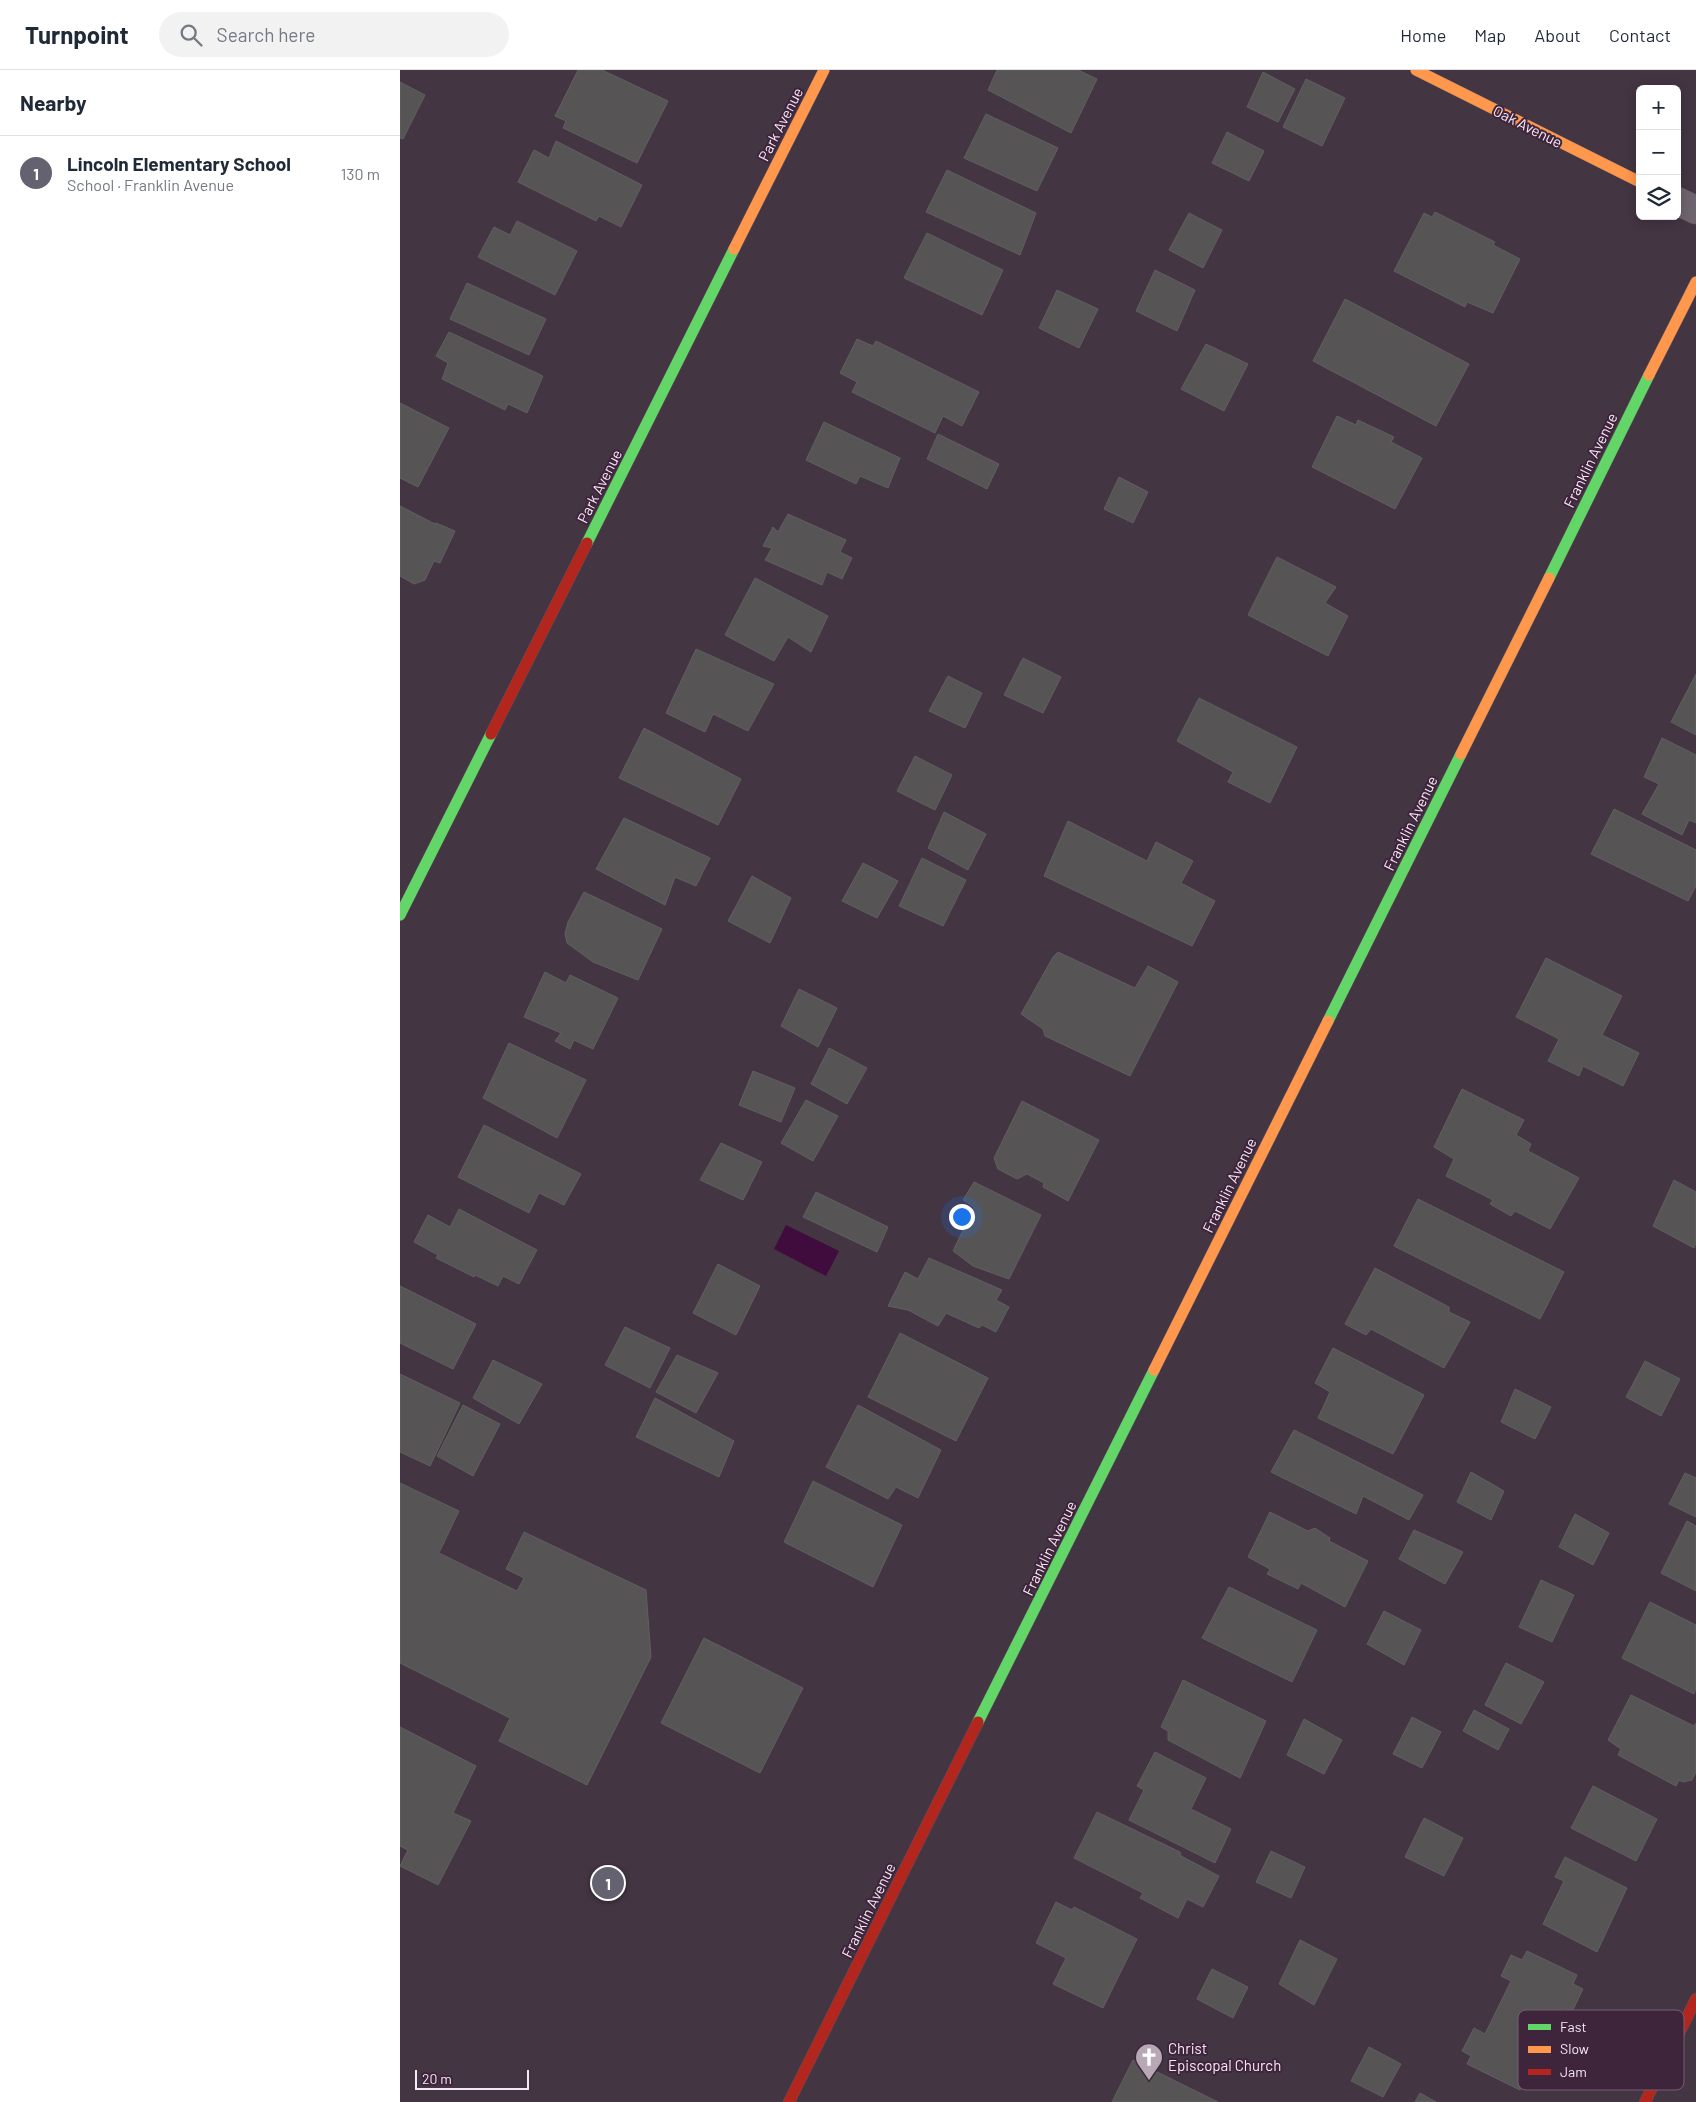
<!DOCTYPE html>
<html lang="en">
<head>
<meta charset="utf-8">
<style>
	body { margin:0; font-family:Barlow,sans-serif; background:#f2f2f3; color:#1f2937 }
	.controls { position:absolute; right:15px; top:15px; display:grid; overflow:hidden; border-radius:8px; box-shadow:0 2px 12px #0003 }
	.controls button { width:45px; height:45px; display:grid; place-items:center; padding:0; border:0; border-bottom:1px solid #e0e1e3; background:#fff; color:#1f2937; font:25px sans-serif }
	.scale { position:absolute; left:15px; bottom:12px; width:114px; box-sizing:border-box; padding-left:5px; border:2px solid #f7e6f5; border-top:0; font-size:14px; line-height:18px; white-space:nowrap; color:#f7e6f5; -webkit-text-stroke:4px #3e253c; paint-order:stroke }
	.you { position:absolute; left:561px; top:1146px; width:18px; height:18px; margin:-12px; border:4px solid #fff; border-radius:50%; background:#1a73e8; box-shadow:0 0 0 8px #1a73e833 }
	.badge { display:grid; place-items:center; width:32px; height:32px; border-radius:50%; background:#646270; color:#fff; font-size:16px; font-weight:700 }
	.pin { position:absolute; translate:-50% -50%; border:2px solid #fff; box-shadow:0 1px 5px #0006 }
	.list { margin:0; padding:0; list-style:none }
	h2 { display:flex; justify-content:space-between; align-items:center; height:65px; margin:0; padding:0 20px; font-size:21px }
	h2 small { font-size:16px; font-weight:400; color:#747a83 }
	.list li { display:grid; grid-template-columns:32px 1fr auto; gap:15px; align-items:center; box-sizing:border-box; height:75px; padding:0 20px; border-top:1px solid #e0e1e3 }
	.list b { display:block; font-size:19px; white-space:nowrap }
	.list p { margin:0; font-size:16px; white-space:nowrap; color:#747a83 }
	.list em { font-size:16px; font-style:normal; color:#747a83 }
	.icon { flex:none; width:28px; height:28px; fill:none; stroke:currentColor; stroke-width:2; stroke-linecap:round; stroke-linejoin:round }
	.map { position:relative; flex:none; width:1296px; height:2032px; overflow:hidden }
	header { display:flex; align-items:center; gap:30px; box-sizing:border-box; height:70px; padding:0 25px; background:#fff; border-bottom:1px solid #e0e1e3 }
	header strong { font-size:24px }
	nav { display:flex; gap:28px; margin-inline-start:auto; font-size:18px }
	.search { width:350px; height:45px; background:#f2f2f3; display:flex; align-items:center; gap:12px; box-sizing:border-box; padding:0 18px; border-radius:28px; color:#747a83; font-size:19px }
	main { display:flex }
	aside { flex:1; background:#fff }
	.map>svg:first-child { display:block }
</style>
</head>
<body>
<header>
<strong>Turnpoint</strong>
<div class="search"><svg class="icon" aria-label="search" viewBox="0 0 24 24"><circle cx="10" cy="10" r="6"/><path d="M15 15l6 6"/></svg>Search here</div>
<nav><a>Home</a><a>Map</a><a>About</a><a>Contact</a></nav>
</header>
<main>
<aside>
<h2>Nearby<small></small></h2>
<ul class="list">
<li><span class="badge">1</span><div><b>Lincoln Elementary School</b><p>School · Franklin Avenue</p></div><em>130 m</em></li>
</ul>
</aside>
<div class="map">
<svg width="1296" height="2032" viewBox="0 0 1296 2032">
	<rect width="100%" height="100%" fill="#433542"/>
	<path fill="#3f0c3d" d="M386 1155 439 1181 426 1206 374 1179Z"/>
	<path fill="#565455" stroke="#605f61" d="M178 0H202L268 31 237 93 163 58 166 51 155 46Z
		M597 0H678L697 9 671 63 588 20Z
		M863 2 895 19 878 52 847 37Z
		M906 9 945 28 922 76 883 57Z
		M0 12 25 25 3 69 0 68Z
		M586 44 658 78 637 121 564 88Z
		M827 62 864 81 849 111 812 93Z
		M156 71 242 115 221 157 199 146 196 151 118 112 134 80 149 88Z
		M547 100 636 143 620 185 526 142Z
		M1035 142 1095 172 1093 175 1120 189 1093 243 1067 232 1065 237 994 201 1024 143 1032 147Z
		M789 143 822 160 803 198 769 180Z
		M117 151 177 181 155 225 78 187 94 157 110 165Z
		M527 163 603 200 582 245 504 208Z
		M755 200 795 220 777 261 736 241Z
		M67 213 146 249 129 285 50 249Z
		M657 220 698 239 679 278 639 258Z
		M945 229 1069 294 1036 356 913 291Z
		M49 262 143 306 127 343 108 334 105 340 42 309 48 293 36 286Z
		M457 269 473 276 476 271 579 322 562 356 543 346 535 363 452 322 457 312 440 303Z
		M806 274 848 294 824 341 781 319Z
		M0 333 49 358 18 417 0 408Z
		M937 346 956 355 958 350 994 367 991 372 1022 388 995 439 912 397Z
		M424 352 500 388 488 418 460 406 456 414 406 390Z
		M538 364 599 394 587 419 527 389Z
		M719 407 748 422 733 453 704 439Z
		M0 436 35 454 36 453 55 461 40 493 34 491 25 510 14 514 0 506Z
		M388 444 446 470 440 482 452 488 442 509 427 502 422 515 365 490 372 478 363 476 373 457 378 462Z
		M877 487 936 517 925 533 948 546 928 586 848 545Z
		M355 508 428 546 411 582 388 567 374 591 325 565Z
		M296 579 374 614 348 661 313 644 305 662 266 643Z
		M623 588 661 607 643 643 604 625Z
		M1296 604V665L1271 652Z
		M548 606 582 623 565 658 529 641Z
		M799 628 897 677 870 733 828 712 833 702 777 671Z
		M244 658 341 709 318 755 219 708Z
		M1262 668 1296 685V753L1289 750 1282 765 1242 744 1259 714 1244 707Z
		M515 686 552 705 535 740 497 721Z
		M1214 739 1296 780V816L1288 831 1191 784Z
		M544 742 586 764 568 800 528 778Z
		M224 748 310 788 296 816 275 807 265 835 196 799Z
		M668 751 747 791 756 772 793 791 781 813 815 831 792 876 644 806Z
		M522 788 566 810 543 856 499 836Z
		M463 793 498 811 477 848 442 831Z
		M352 806 391 828 370 873 328 851Z
		M184 822 262 859 238 910 193 892 167 873 165 864 168 852Z
		M658 882 735 918 748 896 778 912 730 1006 645 966 643 959 621 944 653 887Z
		M1146 888 1222 926 1202 965 1239 983 1223 1016 1183 996 1179 1006 1148 991 1159 969 1116 947Z
		M145 902 166 913 170 905 218 928 193 979 174 970 170 979 155 971 161 963 124 947Z
		M399 919 437 938 418 977 381 956Z
		M109 973 186 1010 157 1068 83 1028Z
		M429 978 467 998 447 1034 411 1014Z
		M353 1001 395 1018 381 1052 339 1035Z
		M1062 1019 1124 1050 1116 1065 1131 1074 1128 1081 1179 1108 1150 1159 1115 1141 1111 1146 1090 1134 1093 1130 1046 1106 1054 1089 1034 1077Z
		M406 1030 438 1046 413 1091 381 1073Z
		M622 1031 699 1070 668 1131 643 1117 644 1113 627 1104 617 1109 598 1099 594 1088Z
		M84 1055 181 1104 164 1135 139 1123 129 1143 58 1107Z
		M321 1073 362 1092 343 1130 300 1110Z
		M1274 1110 1296 1122V1173L1294 1178 1253 1156Z
		M574 1112 641 1145 609 1209 573 1196 553 1181 574 1137 563 1130Z
		M416 1122 488 1157 477 1182 403 1147Z
		M1018 1129 1164 1202 1140 1249 994 1176Z
		M59 1139 137 1180 119 1214 103 1206 98 1216 75 1205 74 1207 36 1188 38 1185 14 1172 28 1145 50 1157Z
		M529 1188 602 1220 596 1230 609 1237 596 1262 582 1255 579 1258 546 1243 538 1256 508 1240 488 1236 505 1202 518 1209Z
		M318 1194 360 1216 336 1265 293 1243Z
		M975 1198 1049 1237V1242L1070 1252 1044 1298 971 1259 966 1265 945 1254Z
		M0 1216 76 1254 53 1299 0 1273Z
		M225 1257 270 1278 250 1318 205 1295Z
		M500 1263 588 1308 556 1371 468 1327Z
		M933 1278 1024 1325 993 1384 918 1348 930 1322 915 1313Z
		M277 1285 318 1303 296 1343 256 1322Z
		M93 1290 142 1314 119 1354 73 1328Z
		M1245 1291 1280 1309 1261 1346 1226 1327Z
		M0 1304 60 1333 30 1396 0 1382Z
		M1115 1319 1151 1337 1135 1369 1101 1352Z
		M255 1328 334 1371 319 1407 236 1367Z
		M63 1335 100 1354 73 1406 37 1386Z
		M458 1335 541 1380 518 1428 496 1417 488 1429 426 1397Z
		M894 1360 1023 1425 1009 1450 963 1426 956 1444 871 1402Z
		M1071 1402 1104 1421 1091 1450 1057 1432Z
		M1285 1403 1296 1408V1447L1269 1434Z
		M413 1411 502 1455 473 1517 384 1472Z
		M0 1413 59 1441 39 1483 117 1521 124 1508 106 1499 124 1462 246 1520 251 1587 187 1715 99 1671 110 1648 0 1593Z
		M870 1442 908 1461 915 1458 930 1468 929 1471 968 1491 945 1537 901 1513 898 1519 867 1504 870 1499 848 1487Z
		M1175 1444 1209 1463 1193 1495 1159 1477Z
		M1287 1451 1296 1456V1521L1261 1503Z
		M1014 1460 1063 1482 1045 1514 999 1489Z
		M1141 1510 1174 1525 1152 1572 1119 1557Z
		M829 1517 917 1560 892 1612 802 1568Z
		M1250 1532 1296 1555V1619L1294 1624 1222 1588Z
		M984 1541 1021 1560 1004 1595 967 1574Z
		M304 1568 403 1618 360 1703 261 1653Z
		M1106 1593 1144 1612 1121 1654 1085 1635Z
		M783 1610 866 1651 840 1708 768 1670V1661L761 1657Z
		M1231 1625 1294 1656 1296 1653V1702L1292 1710 1283 1712 1279 1710 1276 1716 1218 1685 1221 1679 1208 1670Z
		M1074 1640 1109 1659 1098 1680 1063 1661Z
		M1012 1647 1041 1662 1022 1698 993 1684Z
		M904 1649 942 1670 924 1704 887 1685Z
		M0 1657 76 1696 53 1743 71 1751 38 1815 0 1796 8 1780 0 1776Z
		M755 1682 806 1708 791 1739 831 1759 815 1793 729 1750 744 1720 737 1716Z
		M1193 1716 1257 1749 1236 1791 1171 1758Z
		M697 1742 780 1782 781 1786 819 1806 803 1837 787 1829 778 1848 740 1828 743 1823 674 1788Z
		M1024 1748 1063 1768 1044 1806 1005 1787Z
		M871 1781 905 1797 891 1828 856 1812Z
		M1165 1787 1227 1818 1197 1882 1143 1854 1164 1811 1155 1807Z
		M656 1832 672 1840 674 1837 737 1869 703 1938 653 1914 666 1888 636 1873Z
		M900 1870 937 1889 914 1935 879 1914Z
		M1127 1881 1177 1905 1173 1914 1183 1919 1172 1942 1162 1938 1136 1990 1145 1994 1135 2016 1125 2011 1120 2020 1067 1994 1071 1986 1062 1981 1074 1958 1085 1964 1111 1911 1101 1906 1111 1885 1122 1890Z
		M812 1899 848 1917 833 1948 797 1929Z
		M969 1977 1001 1994 983 2027 951 2011Z
		M733 1990 818 2032H712Z
		M1020 2023 1036 2032H1015Z"/>
	<g fill="none" stroke-linecap="round" stroke-linejoin="round">
		<g stroke="#5e525e" stroke-width="29">
			<path id="street" d="M1277 131 1296 140"/>
		</g>
		<g stroke="#5e525e" stroke-width="12">
			<path id="fast" d="M187 473 334 179
				M1149 508 1249 305
				M0 845 91 664
				M928 951 1061 684
				M578 1652 754 1300"/>
		</g>
		<g stroke="#5e525e" stroke-width="12">
			<path id="slow" d="M1016 0 1240 112
				M334 179 424 0
				M1249 305 1296 212
				M1061 684 1149 508
				M754 1300 928 951"/>
		</g>
		<g stroke="#5e525e" stroke-width="12">
			<path id="jam" d="M91 664 187 473
				M389 2032 578 1652
				M1245 2032 1296 1929"/>
		</g>
		<use href="#street" stroke="#6e646d" stroke-width="28"/>
		<use href="#fast" stroke="#63d668" stroke-width="11"/>
		<use href="#slow" stroke="#ff974d" stroke-width="11"/>
		<use href="#jam" stroke="#b3261e" stroke-width="11"/>
	</g>
	<defs>
		<g id="church-pin" transform="scale(1.4375)"><path d="M0 17L-7.5 6A9.5 9.5 0 1 1 7.5 6Z" fill="#b8a8b6" stroke="#3e253c"/><path d="M-1.2-6h2.4v3.5h3.3v2.4h-3.3V6h-2.4V-.1h-3.3v-2.4h3.3Z" fill="#fff"/></g>
	</defs>
	<g fill-rule="evenodd">
		<use href="#church-pin" x="749" y="1987"/>
	</g>
	<g text-anchor="middle" dominant-baseline="central" stroke-width="4" stroke-linejoin="round" paint-order="stroke">
		<g font-size="15" fill="#f7e6f5" stroke="#3e253c">
			<text transform="translate(380 54) rotate(-63)">Park Avenue</text>
			<text transform="translate(1128 56) rotate(27)">Oak Avenue</text>
			<text transform="translate(1190 390) rotate(-64)">Franklin Avenue</text>
			<text transform="translate(199 416) rotate(-63)">Park Avenue</text>
			<text transform="translate(1010 753) rotate(-64)">Franklin Avenue</text>
			<text transform="translate(829 1115) rotate(-64)">Franklin Avenue</text>
			<text transform="translate(649 1478) rotate(-64)">Franklin Avenue</text>
			<text transform="translate(468 1840) rotate(-64)">Franklin Avenue</text>
		</g>
		<g font-size="15" fill="#f7e6f5" stroke="#3e253c" text-anchor="start">
			<text x="768" y="1978">Christ<tspan x="768" dy="17">Episcopal Church</tspan></text>
		</g>
	</g>
	<rect x="1118" y="1940" width="166" height="80" rx="8" fill="#3e253c" stroke="#765f74" stroke-width="1"/>
	<rect x="1128" y="1954" width="23" height="6" fill="#63d668"/>
	<rect x="1128" y="1976" width="23" height="7" fill="#ff974d"/>
	<rect x="1128" y="1999" width="23" height="6" fill="#b3261e"/>
	<g font-size="14" fill="#f7e6f5">
		<text x="1160" y="1962">Fast</text>
		<text x="1160" y="1984">Slow</text>
		<text x="1160" y="2007">Jam</text>
	</g>
</svg>
<div class="controls">
<button>+</button>
<button>−</button>
<button><svg class="icon" aria-label="layers" viewBox="0 0 24 24"><path d="M12 4l9 5-9 5-9-5zM3 14l9 5 9-5"/></svg></button>
</div>
<div class="scale">20 m</div>
<div class="you"></div>
<div class="pin badge" style="left:208px;top:1813px">1</div>
</div>
</main>
</body>
</html>
